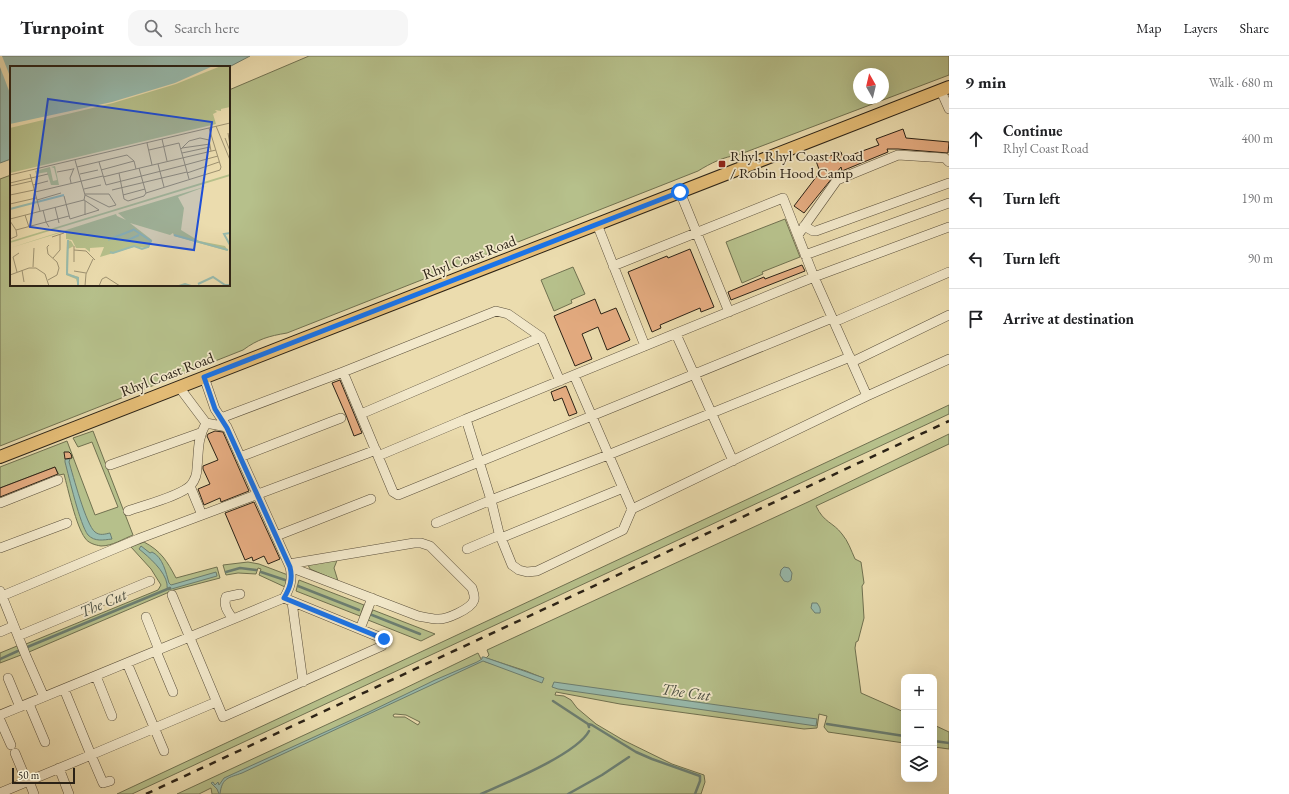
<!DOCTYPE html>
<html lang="en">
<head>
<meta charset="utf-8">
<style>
	body { margin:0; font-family:"EB Garamond",serif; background:#f6f6f6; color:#202124 }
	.controls { position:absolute; right:12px; bottom:12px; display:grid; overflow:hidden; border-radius:8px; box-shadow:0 4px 16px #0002 }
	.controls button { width:36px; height:36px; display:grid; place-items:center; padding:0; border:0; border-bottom:1px solid #e0e0e0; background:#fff; color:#202124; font:20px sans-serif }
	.compass { position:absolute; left:853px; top:12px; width:36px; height:36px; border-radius:50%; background:#fff; box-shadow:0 4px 16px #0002; rotate:352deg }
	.scale { position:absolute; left:12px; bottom:10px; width:63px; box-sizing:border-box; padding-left:4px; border:2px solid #2b2216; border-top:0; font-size:11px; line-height:14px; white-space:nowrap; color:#2b2216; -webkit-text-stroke:3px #f2e8ca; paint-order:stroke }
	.stop { position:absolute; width:12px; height:12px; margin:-9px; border:3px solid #1a73e8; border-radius:50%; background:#fff }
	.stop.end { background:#1a73e8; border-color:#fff; box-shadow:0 1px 4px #0008 }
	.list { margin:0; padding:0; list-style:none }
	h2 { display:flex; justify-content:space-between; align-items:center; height:52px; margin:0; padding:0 16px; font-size:17px }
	h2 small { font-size:13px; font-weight:400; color:#757577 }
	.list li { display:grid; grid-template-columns:26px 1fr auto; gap:12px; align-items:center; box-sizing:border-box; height:60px; padding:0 16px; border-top:1px solid #e0e0e0 }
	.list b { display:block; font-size:15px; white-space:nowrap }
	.list p { margin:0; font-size:13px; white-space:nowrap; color:#757577 }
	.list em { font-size:13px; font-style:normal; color:#757577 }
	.icon { flex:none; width:22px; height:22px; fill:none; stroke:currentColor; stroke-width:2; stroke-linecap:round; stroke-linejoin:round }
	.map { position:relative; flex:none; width:949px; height:738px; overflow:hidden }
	header { display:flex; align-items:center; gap:24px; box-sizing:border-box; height:56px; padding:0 20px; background:#fff; border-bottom:1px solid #e0e0e0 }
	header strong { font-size:19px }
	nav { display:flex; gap:22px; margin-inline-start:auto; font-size:14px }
	.search { width:280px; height:36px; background:#f6f6f6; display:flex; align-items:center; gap:10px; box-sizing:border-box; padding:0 14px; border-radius:12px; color:#757577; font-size:15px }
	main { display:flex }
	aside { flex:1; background:#fff }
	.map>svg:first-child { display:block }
</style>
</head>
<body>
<header>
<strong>Turnpoint</strong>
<div class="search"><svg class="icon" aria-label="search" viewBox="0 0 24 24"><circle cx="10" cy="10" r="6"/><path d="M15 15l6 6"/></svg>Search here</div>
<nav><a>Map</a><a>Layers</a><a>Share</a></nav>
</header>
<main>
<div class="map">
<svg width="949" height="738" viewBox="0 0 949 738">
	<rect width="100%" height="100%" fill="#ebdcae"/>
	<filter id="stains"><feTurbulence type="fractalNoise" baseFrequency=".005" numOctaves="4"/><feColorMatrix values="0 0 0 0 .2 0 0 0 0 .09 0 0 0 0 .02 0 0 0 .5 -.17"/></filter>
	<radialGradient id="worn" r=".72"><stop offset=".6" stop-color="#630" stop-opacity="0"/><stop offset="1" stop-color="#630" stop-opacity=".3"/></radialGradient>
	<path fill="#b6c08b" stroke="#707150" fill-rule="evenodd" d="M309 0H949V19L738 99C723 101 711 107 698 115L287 277C269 280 258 283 243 294L0 390V123L11 119V229H229V34ZM859 18H883V42H859Z
		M785 163 800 201 762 216 763 218 742 227 726 186Z
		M573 211 585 238 571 244 572 247 554 255 541 224Z
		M949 349V358L132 738H117Z
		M93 375 133 479C123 483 112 490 101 490 95 489 88 487 85 482 76 470 68 433 64 418L59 419 55 411 0 432V411L67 385 95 459 118 451 92 386 78 391 73 382Z
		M949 378V388L816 450C824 467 833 466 842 478 848 485 851 494 855 503L861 506 864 527 862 530 864 562 858 585 856 586 855 592 861 637 904 656V687L828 676 824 671 827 660 819 658 817 672 804 673 620 648 556 636 555 639 564 640 571 644 577 652 596 668 623 684 672 708 704 719 705 726 701 738H212L211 732 199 738H177L395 637 478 597 481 603 486 606 543 622 526 615 486 602 489 599 487 594 808 446ZM395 658 406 659 420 666 418 669 405 661H394L393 659Z
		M144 486C161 495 167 505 176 522L217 511 220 522 174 534 29 596 26 588 158 534 161 529 151 513 131 491Z
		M338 502 334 512 338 525 310 513 308 509Z
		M248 506 259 508 288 519 285 531 259 519 261 513 258 512 256 518 238 517 226 519 223 509Z
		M299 524 364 549 360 560 296 535Z
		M373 554 435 578 421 585 368 564Z
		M17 590 21 599 0 607V597Z
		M934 669 949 676V693L934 691Z"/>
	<path fill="#98bbae" stroke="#6c7e71" d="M0 0H250L229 11H11V103L0 107Z
		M65 403H70L69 406C73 419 86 469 95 476 100 480 105 478 110 477L112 483C103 484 95 486 88 479 80 469 69 421 65 406Z
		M141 490 150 497 152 496C163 501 166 517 169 527L171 529 216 516 217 520 168 534C167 532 167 530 167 528 165 515 149 501 139 493Z
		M784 511 789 512 792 517 791 524 788 526 784 525 780 519 781 514Z
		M812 547H817C819 550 821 552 820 557H815L811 552Z
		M482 601H484L544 622 542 627 483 605 242 717C229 722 222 721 220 738H219L217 733 211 727 213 726 215 729 218 726 219 729 224 722 369 656 435 624 477 606 482 603Z
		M554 626 817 663 816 670 558 633 552 631Z"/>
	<path fill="#ebdcae" d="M0 0H2L11 23V40L0 11Z"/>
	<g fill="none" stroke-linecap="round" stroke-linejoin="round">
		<path stroke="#6c7e71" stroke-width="2.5" d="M226 516 240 512 256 514
			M261 516 285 524
			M298 530 359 554
			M372 559 420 578
			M25 592 170 532
			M0 603 20 594
			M553 645 588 668 589 671
			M588 668 592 669 636 696 652 703 700 720V725L695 738
			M827 668 904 680
			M934 685 949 687
			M481 738C506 727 577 698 589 675
			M568 738 602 719 629 701"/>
	</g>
	<path fill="#e5ac81" stroke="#2b2216" d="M903 73 906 82 949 86 948 97 898 93H887L888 96 842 115 841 111 804 157 794 150 820 116 816 105 841 96 843 102 879 89 876 83Z
		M690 193 714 251 701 256 700 252 660 269 661 272 652 276 628 216 667 200 668 202Z
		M802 209 805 215 731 244 728 236 764 221 765 223Z
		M595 243 601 258 616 252 630 284 607 294 598 271 582 278 592 303 575 310 554 260Z
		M340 324 362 377 354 380 346 359 332 327Z
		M566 330 577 357 569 360 562 342 554 345 551 336Z
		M215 375 223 376 249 435 221 446 220 442 204 449 198 433 210 428 203 413V410L218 404 207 380 208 378Z
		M64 396H69L71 398 72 402 65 403Z
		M55 411 58 418 0 441V432Z
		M254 446 280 503 268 508 264 500 253 505 252 501 245 504 225 457Z"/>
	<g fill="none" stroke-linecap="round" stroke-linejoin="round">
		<g stroke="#5b503c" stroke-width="10">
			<path id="minor" d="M941 35 949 53
				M680 136 729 256
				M597 168 645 290
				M804 170 813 175H816L949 127
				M949 171 814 221 466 363 491 444 499 477 512 509 519 514 527 516 537 515 623 474 632 453 867 340 949 303
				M798 179 837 124 898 99 945 102 949 106
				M805 199 949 147
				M613 210 783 142 814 221 867 340
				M834 266 949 216
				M676 278 733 405
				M852 306 949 259
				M343 316 393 436 398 439 832 262
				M574 319 632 453
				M179 331 206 367 227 371
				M361 358 541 281
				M221 362 343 316 496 255 508 258 541 281 560 325
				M378 400 466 363
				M240 401 341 362
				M110 409 200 377
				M190 430 202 459
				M0 447 58 424
				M128 455C144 449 181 440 191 429 195 424 197 418 197 412 199 393 197 384 206 367
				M436 467 491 444 608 399 850 301
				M276 480 371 443
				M501 482 623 432
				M0 492 67 467
				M467 493 500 479
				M289 508 414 487H421L430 490 472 532C473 536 475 539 474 544 471 553 446 564 437 563 431 563 424 561 418 560L290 511
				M0 535 26 600 44 641
				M172 539 223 661 382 590 384 583 284 542
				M2 540 138 483 376 394
				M292 546 303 626
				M146 561 159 594
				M233 563C228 556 223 550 226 541L240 538
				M360 573 372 542
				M0 576 14 570
				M18 580 150 525
				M156 595 173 636
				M127 607 164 695
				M96 620 112 660
				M8 622 20 651
				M29 648 45 686
				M0 659 284 542C290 532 293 523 290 511L227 371 215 353 204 321
				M0 664 11 689
				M15 697 27 726
				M59 712 69 738
				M29 725 34 738
				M110 725 103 727 91 699 216 646
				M0 737 91 699 64 633"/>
		</g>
		<g stroke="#2b2216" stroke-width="14">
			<path id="major" d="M0 401 949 31"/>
		</g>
		<use href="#minor" stroke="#f2e8ca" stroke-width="9"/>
		<use href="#major" stroke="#e6be77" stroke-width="12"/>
		<path stroke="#2b2216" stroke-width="2.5" stroke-dasharray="7 7" stroke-linecap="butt" d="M146 738 949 365"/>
	</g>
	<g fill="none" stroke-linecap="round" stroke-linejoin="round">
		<path stroke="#1a73e8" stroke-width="5" d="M384 583 284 542C290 532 293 523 290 511L227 372 215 353 204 321 680 136"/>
	</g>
	<rect fill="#8f2418" stroke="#f2e8ca" stroke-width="1.5" x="718" y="104" width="8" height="8" rx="2"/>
	<g text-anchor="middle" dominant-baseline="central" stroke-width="3.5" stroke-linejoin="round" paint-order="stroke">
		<g font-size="15" fill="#2b2216" stroke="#f2e8ca" text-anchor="start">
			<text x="730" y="99">Rhyl, Rhyl Coast Road<tspan x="730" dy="17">/ Robin Hood Camp</tspan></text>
		</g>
		<g font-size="15" fill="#2b2216" stroke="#f2e8ca">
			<text transform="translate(469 201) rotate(-21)">Rhyl Coast Road</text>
			<text transform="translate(167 318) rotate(-21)">Rhyl Coast Road</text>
		</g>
		<g font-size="16" font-style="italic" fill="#4c5044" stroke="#f2e8ca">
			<text transform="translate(103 547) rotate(-23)">The Cut</text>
			<text transform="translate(686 636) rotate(8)">The Cut</text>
		</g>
	</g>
	<g transform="translate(10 10)">
		<rect width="220" height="220" fill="#ebdcae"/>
		<path d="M211 0H220V41L211 43V45L205 44 207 46 203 48 206 58 0 107V62L103 37 166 18ZM45 100 49 119H41L37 106 26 108 25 105 40 101 43 115 47 114 44 102 41 101ZM220 108V110L0 177V174L1 175ZM197 120 168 131 174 142 171 164 189 175 215 180 218 185 164 170 163 167 160 169 120 157 142 174 139 182 124 181 90 191 94 181 80 182V186L75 182H66L62 174 56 173V165L0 182 106 148 107 150 116 154 108 147ZM57 174 61 175 64 180 58 183V208L69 211 68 220 66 213 56 209Z" fill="#b6c08b"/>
		<path d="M0 0H203L165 17 102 36 0 58Z" fill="#98bbae"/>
		<path fill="none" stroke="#98bbae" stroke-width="2" d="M0 143 54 129M220 167 214 168 220 179M164 169 218 184M58 174 57 208 68 212V220M98 174 123 164M116 175 129 169M100 186 103 187 124 180 132 183 138 181 141 175 123 163M188 218 203 211 215 219H220M169 220 175 218 181 220"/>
		<path fill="none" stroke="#9e9271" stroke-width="1" d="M206 60 220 94M199 62 211 101 210 104 136 127 134 130 118 135 114 133 109 107 206 84M218 67 220 79M215 72 220 85M152 73 157 95M137 77 142 99M172 82 200 78M171 83 179 75 190 72 199 74 201 85M139 84 169 77 179 113M172 87 200 81M89 96 96 119 175 99M148 98 154 121M175 99 208 90M67 101 117 89 124 95 126 103M129 102 136 127M91 104 124 95M47 106 63 103M177 107 209 96M20 108 30 145M70 108 88 104M0 109 220 57M93 111 109 107M0 117 38 108M61 117 60 112 64 102M23 119 38 115M0 120 22 115M74 123 91 119M102 124 177 106M25 126 93 110M75 128H99L106 139 99 141 75 129M0 129 24 124M113 129 135 123M54 130 60 153 89 144 74 134M27 134 51 127M0 138 26 132M45 141 49 157M15 149 19 161M75 149V135M0 153 74 134 75 129 65 94M0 155 6 164 36 156 33 144M39 161 36 156 59 150M42 171 54 167M0 173 7 170 6 164M64 184 76 185 85 194M43 192 50 184V168M64 196V180M23 201 24 182M12 204 14 216M64 205 76 207M7 206 3 191 9 187M0 209 19 202H26L35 208 39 220M38 214 47 209 49 202 47 196 38 188 37 181 39 179M75 220 76 208 83 193M89 220 92 213 96 211 110 220"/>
		<path fill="#1d4ed8" fill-opacity="0.15" stroke="#1d4ed8" stroke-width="2" d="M38 33 202 56 184 184 20 161Z"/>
		<rect width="220" height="220" fill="none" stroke="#2b2216" stroke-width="2"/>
	</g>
	<rect width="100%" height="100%" filter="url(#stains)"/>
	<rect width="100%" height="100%" fill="url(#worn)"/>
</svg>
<div class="controls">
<button>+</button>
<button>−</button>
<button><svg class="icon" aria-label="layers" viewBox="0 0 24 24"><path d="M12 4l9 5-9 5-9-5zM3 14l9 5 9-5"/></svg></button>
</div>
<svg class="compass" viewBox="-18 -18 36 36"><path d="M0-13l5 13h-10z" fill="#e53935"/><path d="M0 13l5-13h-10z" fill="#757577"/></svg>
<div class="scale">50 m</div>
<div class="stop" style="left:680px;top:136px"></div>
<div class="stop end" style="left:384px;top:583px"></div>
</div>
<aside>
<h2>9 min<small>Walk · 680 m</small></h2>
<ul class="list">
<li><svg class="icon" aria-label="ahead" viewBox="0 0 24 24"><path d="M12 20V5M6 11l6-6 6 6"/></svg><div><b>Continue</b><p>Rhyl Coast Road</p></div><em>400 m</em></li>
<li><svg class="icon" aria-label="left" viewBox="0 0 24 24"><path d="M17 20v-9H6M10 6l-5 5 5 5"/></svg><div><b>Turn left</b></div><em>190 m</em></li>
<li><svg class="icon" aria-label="left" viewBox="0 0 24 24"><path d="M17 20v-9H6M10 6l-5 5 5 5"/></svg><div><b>Turn left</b></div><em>90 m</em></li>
<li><svg class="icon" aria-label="arrive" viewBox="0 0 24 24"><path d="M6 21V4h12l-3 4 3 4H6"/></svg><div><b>Arrive at destination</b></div></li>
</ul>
</aside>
</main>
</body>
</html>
